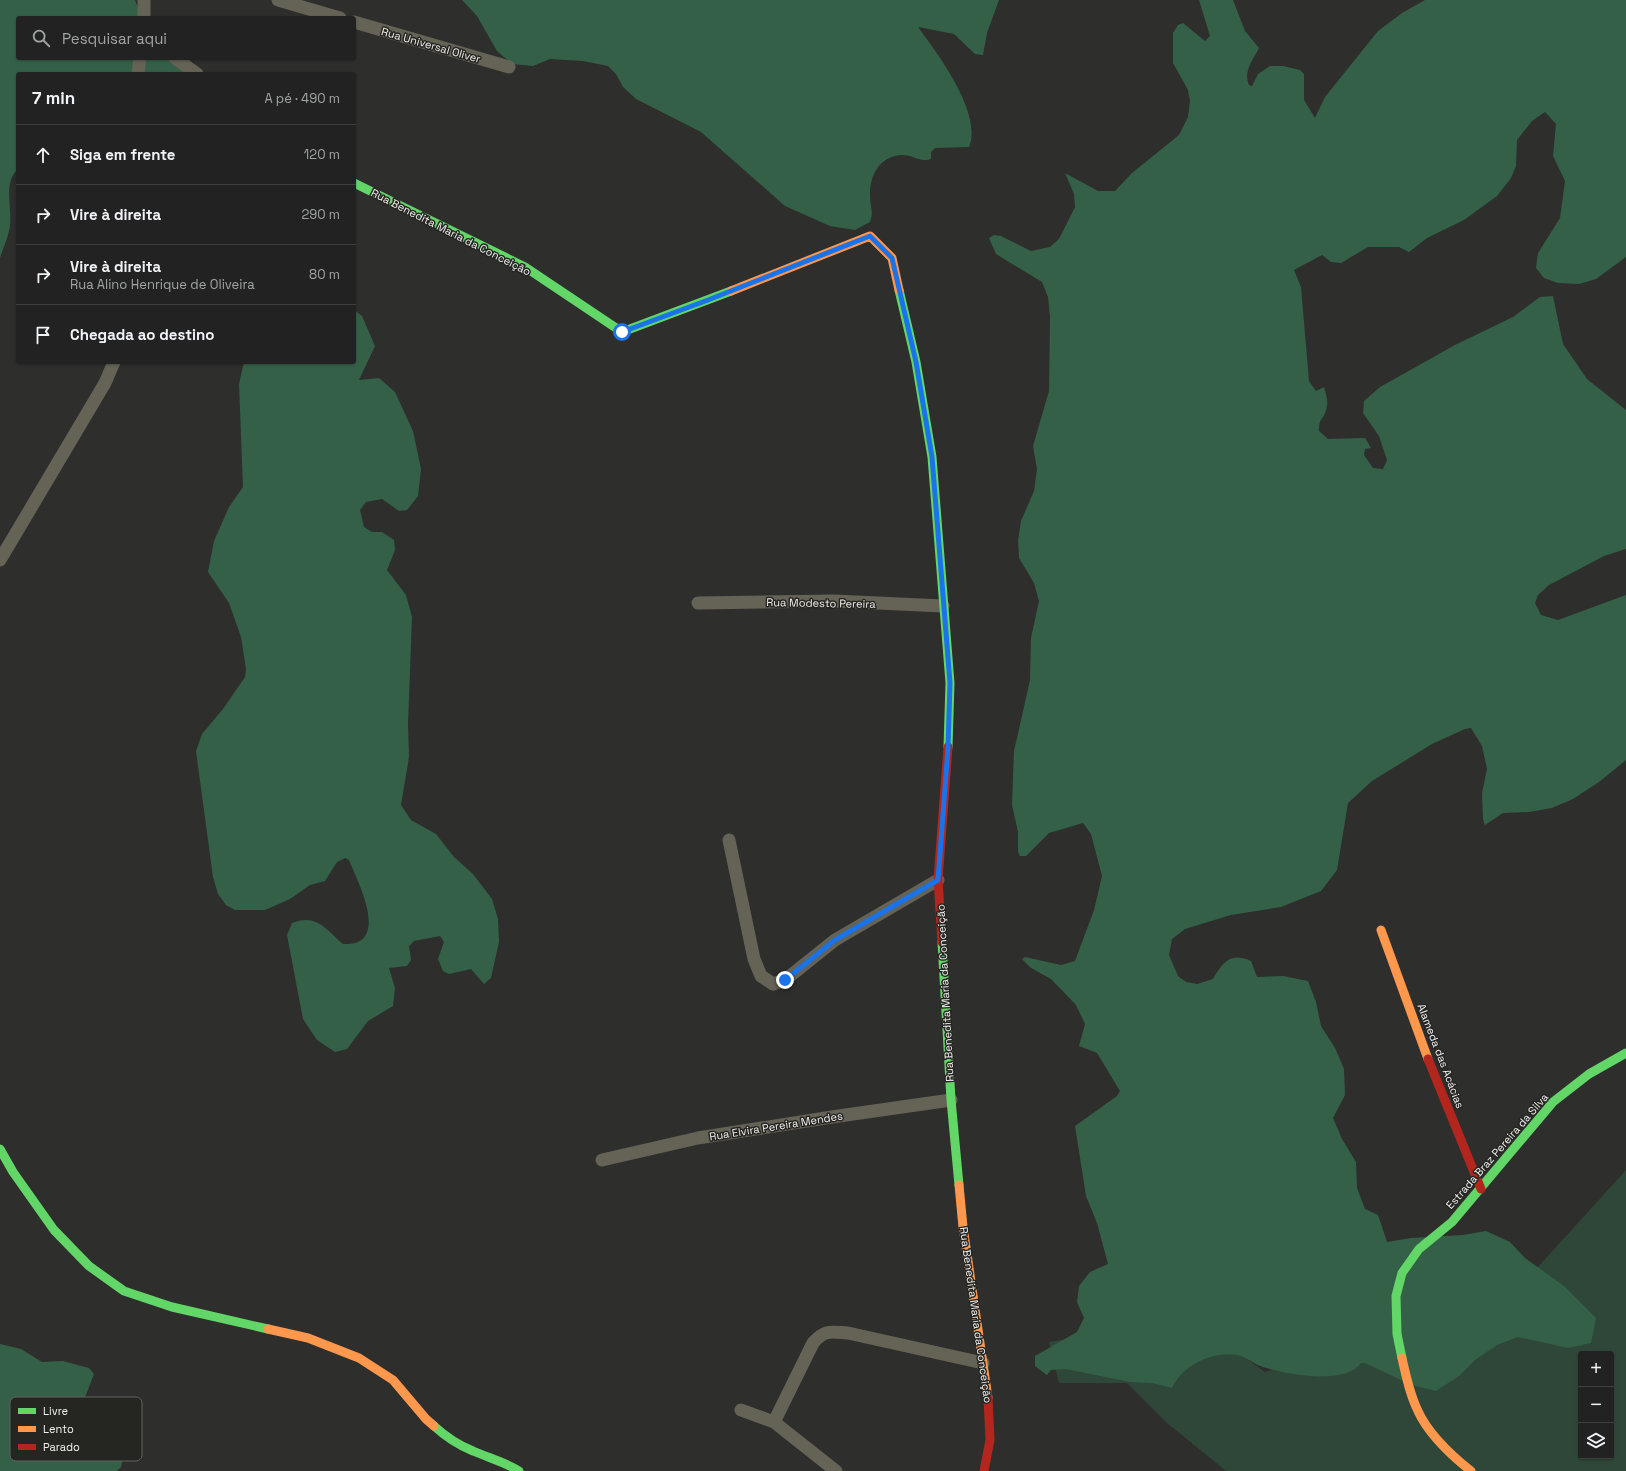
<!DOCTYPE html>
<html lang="pt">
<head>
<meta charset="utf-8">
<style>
	body { margin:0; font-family:"Space Grotesk",sans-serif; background:#2a2a2a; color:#f1f3f6 }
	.controls { position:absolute; right:12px; bottom:12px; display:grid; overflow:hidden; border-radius:4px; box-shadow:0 1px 3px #0004 }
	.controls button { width:36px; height:36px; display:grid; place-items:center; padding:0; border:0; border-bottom:1px solid #3f3f40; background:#222; color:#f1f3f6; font:20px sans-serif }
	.stop { position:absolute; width:12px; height:12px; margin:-9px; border:3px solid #1a73e8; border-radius:50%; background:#fff }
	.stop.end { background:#1a73e8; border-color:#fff; box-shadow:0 1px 4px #0008 }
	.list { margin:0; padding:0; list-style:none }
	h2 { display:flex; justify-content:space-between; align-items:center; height:52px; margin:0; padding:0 16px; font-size:17px }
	h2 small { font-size:13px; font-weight:400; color:#a2a4a5 }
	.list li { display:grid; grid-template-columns:26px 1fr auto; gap:12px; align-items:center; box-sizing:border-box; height:60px; padding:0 16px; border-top:1px solid #3f3f40 }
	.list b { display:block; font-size:15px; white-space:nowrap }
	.list p { margin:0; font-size:13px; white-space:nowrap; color:#a2a4a5 }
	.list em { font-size:13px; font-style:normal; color:#a2a4a5 }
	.icon { flex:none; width:22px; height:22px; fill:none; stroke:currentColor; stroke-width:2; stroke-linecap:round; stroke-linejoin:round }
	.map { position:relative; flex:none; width:1626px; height:1471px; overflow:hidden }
	.search { position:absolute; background:#222; box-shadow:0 1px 3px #0004; left:16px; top:16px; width:340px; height:44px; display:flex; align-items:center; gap:10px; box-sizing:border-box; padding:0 14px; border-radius:4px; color:#a2a4a5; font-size:15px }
	.panel { position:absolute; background:#222; box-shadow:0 1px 3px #0004; left:16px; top:72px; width:340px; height:292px; border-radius:4px }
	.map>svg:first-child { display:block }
</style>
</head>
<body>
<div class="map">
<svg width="1626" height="1471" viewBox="0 0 1626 1471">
	<rect width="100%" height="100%" fill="#2e2e2d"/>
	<path fill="#2f4738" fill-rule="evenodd" d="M1626 1170V1471H1226L1167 1423 1127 1383H1059L1049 1342 1191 1319 1265 1372 1329 1351 1527 1279ZM1581 1354H1611V1456H1581Z"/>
	<path fill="#346047" d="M0 0H135L142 18H18V58H176L194 74H18V169C3 182 12 207 10 225 9 236 3 248 0 258Z
		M462 0H999L987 33 983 55 975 54 954 34 918 27C938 54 983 114 969 147L935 148 931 152V159C921 163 911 154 901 155 879 157 870 175 870 195 870 206 874 211 870 222L855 230 830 226 785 206 701 132 636 99 623 87 616 74 608 66 583 61 550 59 533 66 512 64 497 51 477 16Z
		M1199 0H1233L1245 31 1259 48C1253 60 1243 71 1249 85L1252 86 1258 74 1270 66H1283L1300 70 1304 74V100L1315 118 1325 97 1378 31 1402 13 1425 0H1626V257L1596 279 1579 284 1558 283 1544 278 1536 268 1538 253 1560 218 1565 181 1553 156 1556 124 1545 112 1532 121 1517 140 1516 166 1511 178 1497 196 1464 220 1427 238 1409 252 1399 247H1368L1341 263 1331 262 1322 255 1294 270 1301 287 1309 381 1316 391 1324 387C1326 394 1329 403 1326 410 1323 421 1319 417 1319 431L1328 439 1365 438 1371 448 1365 449 1364 455 1373 468 1383 469 1387 460 1379 436 1363 413 1364 401 1380 387 1455 345 1513 317 1540 297 1553 296 1563 344 1587 379 1626 410V549L1604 556 1549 585 1538 595 1535 603 1541 615 1558 620 1626 595V760L1599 782 1573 799 1552 808 1529 812 1503 813 1485 825 1483 819 1482 793 1487 769 1482 746 1471 728 1465 729 1432 744 1372 781 1348 803 1337 870 1321 891 1281 907 1231 915 1185 929 1172 939 1169 955 1178 976 1186 982 1197 984 1213 979C1223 962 1230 952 1251 961L1257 977 1283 976 1308 981 1316 1002 1321 1026 1335 1048 1344 1069 1345 1095 1333 1118 1342 1139 1356 1162 1357 1188 1365 1209 1378 1215 1387 1242 1411 1238 1463 1235 1486 1231 1510 1242 1525 1258 1564 1286 1596 1318 1591 1343 1568 1348 1518 1337 1497 1345 1475 1360 1459 1376 1436 1391 1412 1385 1365 1363H1361C1344 1386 1287 1374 1263 1367 1254 1364 1246 1357 1238 1355 1212 1351 1183 1365 1172 1388L1152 1383 1130 1382 1066 1369 1051 1370 1047 1375 1035 1366V1356L1077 1332 1084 1318 1077 1302 1079 1286 1090 1272 1108 1264 1097 1223 1086 1196 1075 1126 1117 1096 1120 1091 1097 1053 1079 1046 1085 1024 1076 1005 1051 979 1031 968 1022 959 1025 957 1061 965 1075 961 1094 910 1102 876 1091 834 1083 823 1049 833 1026 856H1020L1018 851V832L1012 805 1014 751 1030 680 1031 638 1039 601 1034 583 1019 558 1018 540 1021 521 1034 491 1037 469 1033 446 1049 391 1050 317 1048 297 1042 282 996 254 989 238 994 235 1001 236 1031 251 1050 247 1059 239 1075 207 1074 194 1065 173 1098 191H1115L1132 173 1179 135 1188 117 1190 101 1188 90 1173 63V33L1178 25 1183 23 1205 41 1210 36Z
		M354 310 362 316 375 346 359 380 379 378 395 392 413 431 421 469 418 496 407 510 399 511 382 499 366 502 360 510 364 527 372 532H382L394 540 395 550 387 570 406 595 412 617 408 724 409 757 401 805 411 820 436 834 454 857 473 874 492 899 498 919 499 942 491 978 484 984 471 969 449 974 443 971 438 959 444 942 440 936 414 941 409 946 411 960 407 966 389 968 395 988 393 1006 368 1021 347 1049 335 1052 317 1040 303 1019 287 935 292 923C316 913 326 929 343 944 346 944 352 944 355 943 386 934 356 878 349 860L345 858 337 862 325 881 310 885 290 899 265 910H235L226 905 218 894 213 877 196 751 202 734 223 709 245 677 246 669 241 637 229 603 208 572 214 541 229 507 243 487 239 384 244 362H354Z
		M0 1344 21 1349 42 1362 63 1361 89 1368 94 1374 81 1408 106 1432 123 1459 121 1467 117 1471H0Z"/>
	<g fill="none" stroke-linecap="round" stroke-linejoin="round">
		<path stroke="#656256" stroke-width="13" d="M144 0V18
			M278 0 340 18
			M354 22 509 67
			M175 58 197 74
			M138 74 140 58
			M0 560 105 383 114 362
			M698 603 834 601 943 606
			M729 840 754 959 761 976 773 984 785 980 835 940 938 880
			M602 1160 698 1138 832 1117 951 1100
			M741 1410 774 1422 836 1471
			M774 1422 813 1343C825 1329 831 1332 848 1333L983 1363"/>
		<path stroke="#63d668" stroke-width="9" d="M354 183 525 267 622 332 731 291
			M899 290 916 362 932 457 950 683 948 747
			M942 942 951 1100 959 1185
			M0 1149 13 1172 54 1230 89 1266 124 1291 172 1307 268 1329
			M1402 1358 1397 1334 1396 1296 1402 1273 1419 1249 1452 1222 1553 1102 1589 1074 1626 1053
			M434 1426C446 1437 458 1445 473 1451 489 1458 505 1462 519 1471"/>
		<path stroke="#ff974d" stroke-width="9" d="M731 291 870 236 892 258 899 290
			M1381 930 1428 1059
			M959 1185 963 1227 988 1398
			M268 1329 308 1338 359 1358 393 1380 426 1419 434 1426
			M1402 1358C1406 1376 1410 1395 1418 1411 1429 1435 1451 1455 1471 1471"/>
		<path stroke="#b3261e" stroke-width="9" d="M942 942 938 880 948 747
			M1428 1059 1481 1189
			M984 1471 990 1440 988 1398"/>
	</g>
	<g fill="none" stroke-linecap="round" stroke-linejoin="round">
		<path stroke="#1a73e8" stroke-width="5" d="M622 332 708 300 870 236 892 258 916 362 932 457 950 683 948 748 938 880 835 940 785 980"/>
	</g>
	<g text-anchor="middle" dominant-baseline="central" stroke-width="3" stroke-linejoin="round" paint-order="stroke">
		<g font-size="11" fill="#f2f1ef" stroke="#252522">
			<text transform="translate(431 45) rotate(16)">Rua Universal Oliver</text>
			<text transform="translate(451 232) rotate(27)">Rua Benedita Maria da Conceição</text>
			<text transform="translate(821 603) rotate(1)">Rua Modesto Pereira</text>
			<text transform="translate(945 993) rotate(-93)">Rua Benedita Maria da Conceição</text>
			<text transform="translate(1441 1056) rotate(69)">Alameda das Acácias</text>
			<text transform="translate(776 1126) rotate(-9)">Rua Elvira Pereira Mendes</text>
			<text transform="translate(1497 1151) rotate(-49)">Estrada Braz Pereira da Silva</text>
			<text transform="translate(976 1315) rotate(82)">Rua Benedita Maria da Conceição</text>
		</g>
	</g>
	<rect x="10" y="1397" width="132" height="64" rx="6" fill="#252522" stroke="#626260" stroke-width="1"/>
	<rect x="18" y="1408" width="18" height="6" fill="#63d668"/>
	<rect x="18" y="1426" width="18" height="6" fill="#ff974d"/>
	<rect x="18" y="1444" width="18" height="6" fill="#b3261e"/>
	<g font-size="11" fill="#f2f1ef">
		<text x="43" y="1415">Livre</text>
		<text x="43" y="1433">Lento</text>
		<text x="43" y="1451">Parado</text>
	</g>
</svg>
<div class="controls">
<button>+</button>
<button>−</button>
<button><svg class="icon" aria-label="layers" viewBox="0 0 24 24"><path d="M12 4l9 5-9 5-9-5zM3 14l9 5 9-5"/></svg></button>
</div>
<div class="stop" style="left:622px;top:332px"></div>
<div class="stop end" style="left:785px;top:980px"></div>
<div class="search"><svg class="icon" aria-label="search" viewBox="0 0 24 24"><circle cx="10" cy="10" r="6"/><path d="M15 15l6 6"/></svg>Pesquisar aqui</div>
<section class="panel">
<h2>7 min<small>A pé · 490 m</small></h2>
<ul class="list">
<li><svg class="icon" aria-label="ahead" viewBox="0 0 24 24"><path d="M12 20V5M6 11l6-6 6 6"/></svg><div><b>Siga em frente</b></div><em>120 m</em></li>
<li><svg class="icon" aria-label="right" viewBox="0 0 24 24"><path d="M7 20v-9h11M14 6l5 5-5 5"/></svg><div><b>Vire à direita</b></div><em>290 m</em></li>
<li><svg class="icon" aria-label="right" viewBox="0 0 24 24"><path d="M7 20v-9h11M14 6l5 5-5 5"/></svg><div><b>Vire à direita</b><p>Rua Alino Henrique de Oliveira</p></div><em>80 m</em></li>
<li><svg class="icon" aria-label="arrive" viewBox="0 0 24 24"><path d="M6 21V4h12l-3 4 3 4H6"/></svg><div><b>Chegada ao destino</b></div></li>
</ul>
</section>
</div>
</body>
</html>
